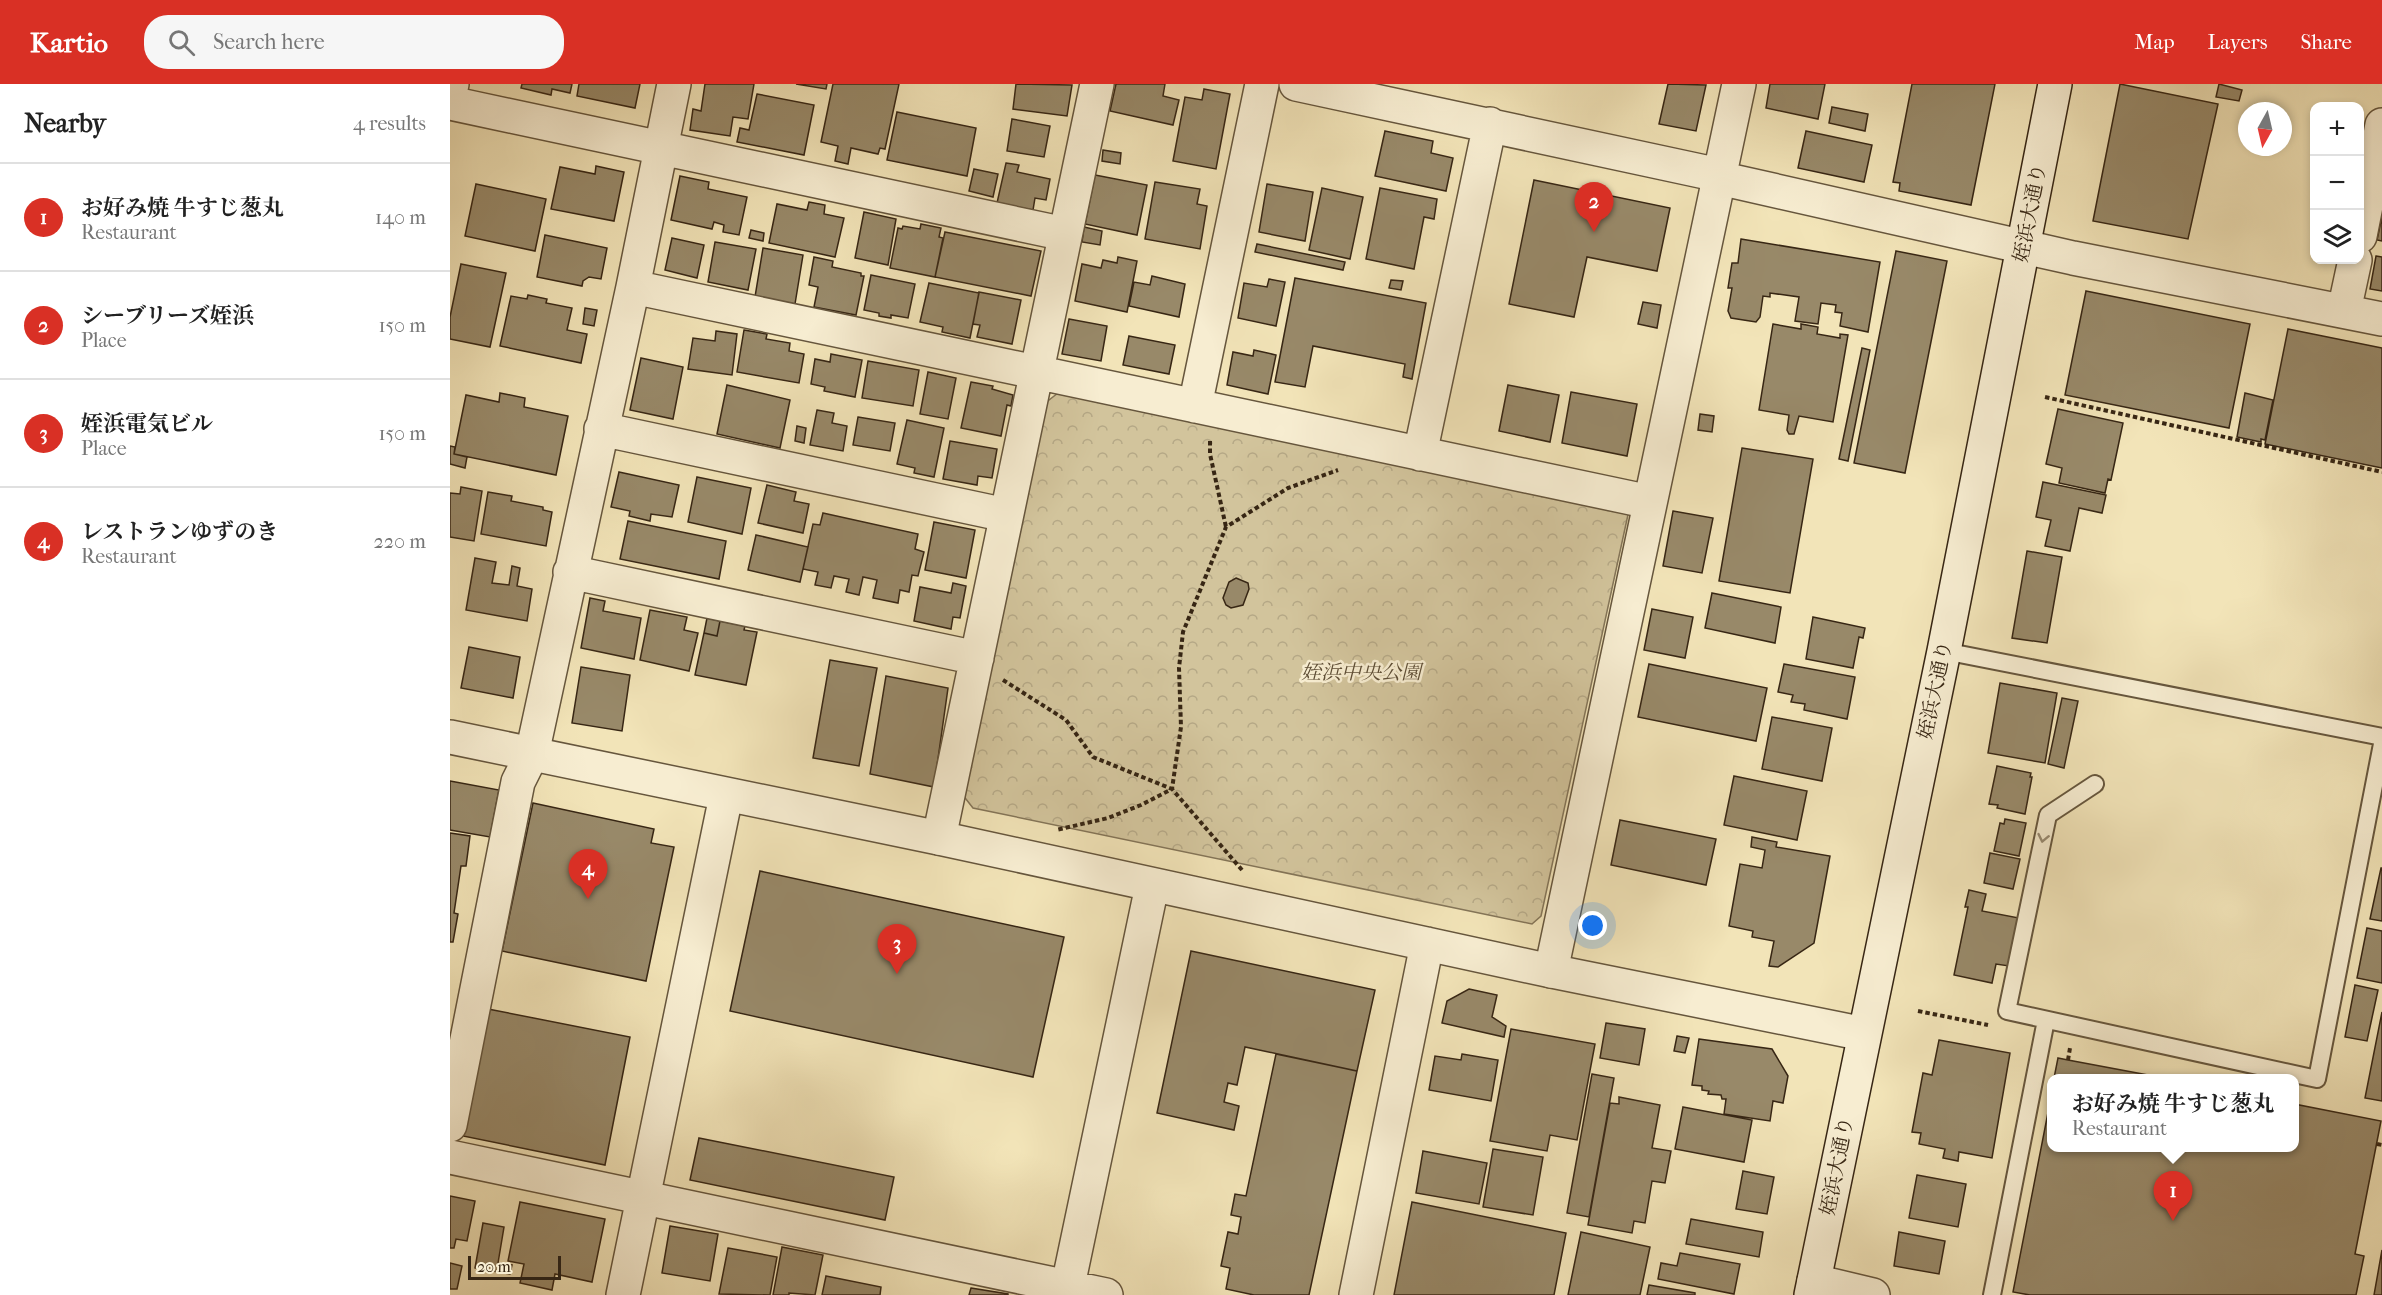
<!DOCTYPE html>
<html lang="en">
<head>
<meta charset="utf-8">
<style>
	body { margin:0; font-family:"IM FELL French Canon","Noto Serif JP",serif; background:#f6f6f6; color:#222 }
	.controls { position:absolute; right:18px; top:18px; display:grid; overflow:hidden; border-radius:12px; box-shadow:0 3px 9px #0003 }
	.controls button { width:54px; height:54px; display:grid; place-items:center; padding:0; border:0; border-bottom:2px solid #e0e0e0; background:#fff; color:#222; font:30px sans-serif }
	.compass { position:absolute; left:1788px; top:18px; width:54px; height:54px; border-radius:50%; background:#fff; box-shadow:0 3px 9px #0003; rotate:188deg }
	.scale { position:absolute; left:18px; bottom:15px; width:93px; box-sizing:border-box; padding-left:6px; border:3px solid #372614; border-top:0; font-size:16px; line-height:21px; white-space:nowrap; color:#372614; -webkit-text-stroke:4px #f7edd1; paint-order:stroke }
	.you { position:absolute; left:1143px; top:842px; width:21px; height:21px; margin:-15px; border:4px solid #fff; border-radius:50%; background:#1a73e8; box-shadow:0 0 0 9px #1a73e833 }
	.badge { display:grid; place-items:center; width:39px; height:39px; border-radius:50%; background:#d93025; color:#fff; font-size:20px; font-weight:700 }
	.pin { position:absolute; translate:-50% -50px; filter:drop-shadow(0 2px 3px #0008) }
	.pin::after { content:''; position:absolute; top:32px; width:21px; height:18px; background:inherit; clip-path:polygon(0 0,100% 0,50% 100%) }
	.popup { position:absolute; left:1597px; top:990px; width:252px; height:78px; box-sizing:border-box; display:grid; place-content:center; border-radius:12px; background:#fff; filter:drop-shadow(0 2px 4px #0005); font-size:20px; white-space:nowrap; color:#767676 }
	.popup b { font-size:22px; color:#222 }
	.popup::after { content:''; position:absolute; left:50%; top:100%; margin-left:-12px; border:12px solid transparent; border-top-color:#fff }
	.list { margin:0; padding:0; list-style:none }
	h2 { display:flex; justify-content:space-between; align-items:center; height:78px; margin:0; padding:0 24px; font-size:26px }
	h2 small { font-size:20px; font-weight:400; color:#767676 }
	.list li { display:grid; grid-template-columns:39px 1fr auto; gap:18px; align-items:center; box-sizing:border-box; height:108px; padding:0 24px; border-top:2px solid #e0e0e0 }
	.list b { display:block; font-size:22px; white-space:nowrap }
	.list p { margin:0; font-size:20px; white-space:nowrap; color:#767676 }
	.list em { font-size:20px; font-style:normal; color:#767676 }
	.icon { flex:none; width:33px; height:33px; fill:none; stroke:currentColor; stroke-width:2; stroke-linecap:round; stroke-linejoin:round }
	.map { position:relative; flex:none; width:1932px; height:1211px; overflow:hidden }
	header { display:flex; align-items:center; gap:36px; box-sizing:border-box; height:84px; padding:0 30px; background:#d93025; color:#fff }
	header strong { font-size:28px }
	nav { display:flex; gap:33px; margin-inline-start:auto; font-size:21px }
	.search { width:420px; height:54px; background:#f6f6f6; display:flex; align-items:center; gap:15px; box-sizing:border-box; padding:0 21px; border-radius:24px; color:#767676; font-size:22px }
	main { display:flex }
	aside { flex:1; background:#fff }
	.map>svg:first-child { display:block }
</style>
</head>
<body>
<header>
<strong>Kartio</strong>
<div class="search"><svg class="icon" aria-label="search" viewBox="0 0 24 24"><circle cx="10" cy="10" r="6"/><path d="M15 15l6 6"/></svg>Search here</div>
<nav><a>Map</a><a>Layers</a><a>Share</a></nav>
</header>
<main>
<aside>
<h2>Nearby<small>4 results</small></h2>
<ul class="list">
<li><span class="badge">1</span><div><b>お好み焼 牛すじ葱丸</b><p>Restaurant</p></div><em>140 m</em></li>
<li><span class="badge">2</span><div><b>シーブリーズ姪浜</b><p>Place</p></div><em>150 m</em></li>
<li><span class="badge">3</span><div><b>姪浜電気ビル</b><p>Place</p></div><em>150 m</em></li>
<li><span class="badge">4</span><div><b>レストランゆずのき</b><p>Restaurant</p></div><em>220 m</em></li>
</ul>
</aside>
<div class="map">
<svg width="1932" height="1211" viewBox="0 0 1932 1211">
	<defs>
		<pattern id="forest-crowns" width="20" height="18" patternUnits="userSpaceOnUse" patternTransform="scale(1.5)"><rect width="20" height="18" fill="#d2c49c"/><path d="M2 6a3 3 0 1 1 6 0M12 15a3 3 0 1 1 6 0" fill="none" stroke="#b5a886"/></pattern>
	</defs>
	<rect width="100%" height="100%" fill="#f2e4b8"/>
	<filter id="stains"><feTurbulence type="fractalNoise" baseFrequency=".00333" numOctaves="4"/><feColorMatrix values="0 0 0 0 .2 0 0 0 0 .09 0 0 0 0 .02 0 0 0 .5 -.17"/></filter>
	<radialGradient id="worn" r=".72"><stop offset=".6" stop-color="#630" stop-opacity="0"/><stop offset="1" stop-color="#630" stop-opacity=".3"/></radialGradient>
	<path fill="url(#forest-crowns)" stroke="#847558" stroke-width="1.5" d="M608 309 1179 426 1091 832 1082 840 523 724 512 710 594 320Z"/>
	<path fill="#988969" stroke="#372614" stroke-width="1.5" d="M72 0H122L120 9 102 5 101 11 71 4Z
		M129 0H190L185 24 127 12Z
		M255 0H304L298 35 283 33 280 52 240 46 243 25 251 27Z
		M346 0H377L376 5Z
		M383 0H449L435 65 430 64 428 70 401 64 398 80 385 77 388 62 371 58Z
		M566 0 622 1 617 32 563 25Z
		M666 0H715L713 12 729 16 723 41 660 27Z
		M1218 0 1256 1 1246 47 1209 40Z
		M1320 0H1375L1368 35 1316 24Z
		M1462 0H1545L1521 121 1449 107 1450 99 1443 98Z
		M1670 0 1768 20 1738 155 1643 137Z
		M1769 0 1792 6 1789 17 1766 13Z
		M754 5 780 10 766 85 723 77 735 13 752 16Z
		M307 10 364 21 354 71 287 58 290 44 299 46Z
		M1382 23 1418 30 1415 47 1379 39Z
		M447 28 526 44 517 92 437 76Z
		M562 35 600 42 594 73 557 67Z
		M935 47 983 57 981 69 1003 74 996 107 925 92Z
		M1356 47 1422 61 1414 98 1348 84Z
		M653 66 671 69 670 80 652 77Z
		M556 79 569 81 567 88 600 95 596 116 585 114 583 126 547 119Z
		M146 82 174 88 164 137 101 125 110 83 145 90Z
		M524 85 548 90 543 113 519 107Z
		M645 91 697 101 687 151 635 140Z
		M230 92 259 98 258 105 297 113 289 151 273 148 274 141 264 138 262 145 221 136Z
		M1084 96 1220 124 1207 187 1137 173 1124 233 1059 220Z
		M705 98 750 105 747 120 757 122 750 165 695 155Z
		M26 100 96 115 85 167 15 152Z
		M817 100 863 108 855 157 809 148Z
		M872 104 913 113 900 175 859 166Z
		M930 104 987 115 984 135 974 133 964 185 916 175Z
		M359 118 375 121 374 130 394 134 385 173 319 159 327 120 357 126Z
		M414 128 446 135 438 181 405 174Z
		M1932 132V157L1927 156Z
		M471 140 491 144 489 153 493 154 485 193 440 184 448 144 452 145 453 142 470 145Z
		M634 143 652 147 650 161 632 158Z
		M301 146 314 149 313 157 299 154Z
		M495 148 591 167 581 212 485 193Z
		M95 151 157 164 151 195 139 193 133 197 132 202 87 193Z
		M222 154 254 161 247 194 215 186Z
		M1291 155 1430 178 1418 248 1390 242 1392 229 1385 228 1386 221 1371 219 1368 240 1345 237 1349 213 1320 209V213L1313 212 1310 233 1306 238 1281 234 1278 227 1282 204H1278L1282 179H1288Z
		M265 158 306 165 298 206 258 198Z
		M807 160 895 178 893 186 805 168Z
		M313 164 353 171 345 220 305 213Z
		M1446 167 1497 177 1455 389 1404 379Z
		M1926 172 1932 173V207L1920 205Z
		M364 173 383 177 382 183 411 189V192H414L406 231 364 223 368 203 359 201Z
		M668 173 687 177 677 228 625 217 632 180 651 184 653 176 667 179Z
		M11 180 56 189 40 263 0 255V233Z
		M421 191 465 200 458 234 441 231V234L429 232V229L414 226Z
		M702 192 735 200 729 233 679 222 684 198 700 201Z
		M845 194 976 219 962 295 953 293 955 280 863 262 855 303 825 298Z
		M819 195 835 198 826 242 788 234 794 199 817 203Z
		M941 196 953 197 951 206 939 204Z
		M479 199 529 209 520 254 492 248 493 243 470 238Z
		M1636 207 1800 240 1779 344 1615 311Z
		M529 208 571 216 562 260 527 253 530 241 523 240Z
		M78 211 97 215 96 219 122 224 117 246 137 250 131 279 50 262 61 212 77 215Z
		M1193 218 1211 221 1207 244 1188 240Z
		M135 224 147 226 144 242 133 240Z
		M619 235 657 242 651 277 612 270Z
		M1323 240 1351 245V240L1368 243 1367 250 1390 254V250L1398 251 1383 338 1349 332 1344 350H1339L1337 346 1339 331 1309 326Z
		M1838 245 1932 264V384L1815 360Z
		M294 246 317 250 316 255 340 259 339 267 354 270 349 299 287 288Z
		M266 247 287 250 282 291 238 285 243 254 265 257Z
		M679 252 725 261 719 290 673 281Z
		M1412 264 1420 266 1398 377 1389 375Z
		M804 266 826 271 818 310 777 301 783 268 803 272Z
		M381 270 412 276 405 313 374 307 375 303 361 300 365 275 380 278Z
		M191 274 233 283 223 335 180 326Z
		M418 277 469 286 463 322 412 314Z
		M478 288 506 294 498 335 470 330Z
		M521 298 543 302 542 305 563 311 561 322 557 321 551 352 511 344Z
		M277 301 340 316 330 364 267 350Z
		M1058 301 1109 311 1100 358 1049 347Z
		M1121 308 1187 320 1177 372 1112 359Z
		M50 309 75 314 74 323 118 332 106 391 4 370 16 311 49 318Z
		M1795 309 1823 316 1815 356 1811 355V358L1787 353Z
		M1608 325 1673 339 1661 396 1658 395 1655 409 1609 399 1612 384 1596 380Z
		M367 326 384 329 382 339 397 342 393 367 360 361Z
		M1250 330 1264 332 1262 348 1248 346Z
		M408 333 445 339 440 367 403 361Z
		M457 336 494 344 484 393 464 389 465 384 447 380Z
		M347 342 356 344 354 359 345 357Z
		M500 357 547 365 542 394 528 392 527 401 493 395Z
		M0 362 5 363 4 370 17 373 15 384 0 380Z
		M1292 364 1363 375 1340 509 1269 497Z
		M169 388 229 401 222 433 201 430 200 437 179 432 180 427 161 423Z
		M247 393 301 404 292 450 238 438Z
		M1593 398 1656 411 1652 429 1629 424 1620 467 1595 462 1601 436 1586 433Z
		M317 401 346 408 344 417 359 420 353 449 308 439Z
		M11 403 32 407 24 457 0 453V409L10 410Z
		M38 408 62 412 61 417 93 423V426L102 428 96 462 31 450Z
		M1223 427 1263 434 1252 489 1213 482Z
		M373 429 468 450 465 465 474 468 468 492 462 491 459 508 450 506 448 519 423 514 427 496 413 493 409 511 396 508 399 495 384 492 381 504 365 501 368 488 353 485 363 440 370 441Z
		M178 437 276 457 269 495 170 475Z
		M484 438 525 446 516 494 475 486Z
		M306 451 358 463 350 498 298 486Z
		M1577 467 1612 473 1597 559 1562 554Z
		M25 474 46 478 42 499 59 501 62 482 70 484 67 502 82 505 77 537 16 526Z
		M786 494 798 499 799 505 793 521 781 524 776 521 773 514 779 498Z
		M503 499 516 502 510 534 503 533 501 545 464 537 470 503 501 509Z
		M1262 509 1331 523 1325 559 1255 544Z
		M140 514 155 517 153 527 191 534 184 575 131 564Z
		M1202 525 1243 533 1235 574 1194 566Z
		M200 526 237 533 234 546 248 549 239 587 190 576Z
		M1363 533 1415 544 1413 554 1409 553 1403 584 1356 575Z
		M257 534 270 537 267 552 254 549Z
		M270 537 295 542 294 546 307 548 296 601 245 591 254 549 267 552Z
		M19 563 70 573 63 614 11 604Z
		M380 576 427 584 409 682 363 674Z
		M1199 580 1317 604 1306 657 1188 633Z
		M1334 580 1405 593 1397 635 1354 626 1355 620 1341 618 1343 611 1328 608Z
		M131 583 180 591 172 647 122 639Z
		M436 592 498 604 484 703 420 690Z
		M1550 599 1607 609 1595 679 1538 669Z
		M1612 614 1628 617 1614 684 1598 680Z
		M1322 633 1382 644 1372 697 1312 685Z
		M1547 682 1581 689 1580 693H1582L1575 730 1547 724 1548 721 1539 720Z
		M1284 692 1357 707 1347 756 1274 741Z
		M0 697 49 706 40 753 0 746Z
		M83 719 204 745 201 759 224 763 196 897 52 867Z
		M1555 735 1576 739 1569 772 1544 767 1550 739 1554 740Z
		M1170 736 1266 755 1256 801 1161 781Z
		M0 749 20 752 16 782H11L4 829 8 830 3 858H0Z
		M1302 753 1327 758 1326 763 1380 772 1364 859 1328 883 1319 882 1324 857 1302 853 1303 847 1279 842 1290 780 1312 784 1315 766 1301 763Z
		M1540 769 1570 775 1563 805 1534 799Z
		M1931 784H1932V837L1920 835Z
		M310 787 614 853 583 993 280 927Z
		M1519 806 1536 810 1532 827 1569 834 1559 882 1546 880 1542 899 1504 891 1518 823H1515Z
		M1917 844 1932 847V899L1907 894Z
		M741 867 925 906 907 987 795 963 787 1001 778 999 774 1018 789 1022 784 1046 707 1029Z
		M1905 901 1928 906 1917 957 1895 953Z
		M1019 905 1047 911 1042 933 1056 942 1054 953 992 939 997 917Z
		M38 925 180 953 155 1081 13 1052Z
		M1932 928V1017L1915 1014Z
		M1156 939 1195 945 1189 981 1150 974Z
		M1061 945 1145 960 1127 1056 1100 1051 1097 1067 1040 1057Z
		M1227 952 1239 954 1235 969 1224 967Z
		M1249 955 1322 965 1338 992 1333 1019 1323 1017 1320 1037 1274 1030 1276 1015H1272L1271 1011 1258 1010 1259 1007 1252 1006V1002L1242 1001Z
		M1489 956 1560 969 1542 1074 1509 1068 1508 1077 1493 1074 1495 1065 1469 1060 1471 1049 1462 1048 1473 989 1482 991Z
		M826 970 907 987 859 1211H804L776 1205 780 1184 771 1182 778 1148 788 1150 791 1133 781 1131 785 1110 796 1112Z
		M1012 970 1048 976 1041 1017 979 1006 985 972 1011 976Z
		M1608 974 1618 976 1714 994H1604Z
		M1142 990 1164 994 1139 1133 1117 1129Z
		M1602 1008V1064H1844V1020L1931 1037 1905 1170 1914 1172 1906 1211H1580L1563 1208Z
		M1169 1013 1210 1021 1202 1064 1221 1067 1215 1099 1202 1097 1195 1139 1184 1137 1182 1149 1138 1141 1160 1019 1169 1020Z
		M1233 1023 1302 1036 1294 1078 1225 1065Z
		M249 1054 444 1093 435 1136 240 1096Z
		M1043 1065 1093 1073 1083 1131 1033 1123Z
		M973 1067 1037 1079 1029 1120 966 1109Z
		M1293 1087 1324 1093 1317 1130 1286 1125Z
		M1467 1091 1516 1100 1508 1143 1459 1134Z
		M0 1112 25 1117 17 1157 6 1155 4 1164H0Z
		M70 1118 155 1135 142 1198 105 1190 102 1206 70 1199 74 1180 58 1177Z
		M962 1118 1116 1149 1104 1211H944Z
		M1241 1135 1313 1148 1309 1173 1236 1160Z
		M33 1139 54 1143 48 1179 62 1181 60 1190 25 1184Z
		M220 1142 268 1150 260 1197 212 1189Z
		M1131 1148 1200 1163 1190 1211H1118Z
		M1449 1148 1495 1157 1489 1190 1444 1182Z
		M332 1163 373 1171 365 1211 339 1209V1211H323Z
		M278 1164 327 1173 320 1211 269 1210Z
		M1932 1166V1211H1924Z
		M1230 1169 1290 1180 1284 1210 1208 1195 1211 1179 1227 1182Z
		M0 1179 12 1182 7 1205H0Z
		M376 1192 431 1203 430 1211H372Z
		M1199 1201 1245 1209V1211H1197Z
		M521 1204 558 1210V1211H519Z"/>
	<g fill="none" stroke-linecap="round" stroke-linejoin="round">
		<g stroke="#66563d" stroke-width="20">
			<path id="service" d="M1494 567 1932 653
				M1645 700 1598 731 1557 927 1867 995 1932 660
				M1542 1211 1596 936"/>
		</g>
		<g stroke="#66563d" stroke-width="36">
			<path id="minor" d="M846 0 1255 88 1269 94 1623 174 1932 235
				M0 19 615 150
				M1910 152 1932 41
				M183 203 1200 418
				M1894 227 1905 176
				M745 322 812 0
				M151 345 556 431
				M970 370 1040 40
				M120 488 527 574
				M489 754 647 0
				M1101 887 1289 0
				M0 1041 68 698 82 670 183 203 224 0
				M1364 1197 1423 1211"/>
		</g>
		<g stroke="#66563d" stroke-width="36">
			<path id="tertiary" d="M0 8 2 0
				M0 653 489 754 1101 887 1414 950
				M0 1073 656 1211
				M173 1211 276 712
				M616 1211 702 802
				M906 1211 977 860"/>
		</g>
		<g stroke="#372614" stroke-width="36">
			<path id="secondary" d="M1361 1211 1494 567 1605 0"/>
		</g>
		<path stroke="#372614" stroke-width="4" stroke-dasharray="4.5 3" stroke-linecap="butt" d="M1595 313 1932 388
			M760 357V370L776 443
			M553 596 616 636 643 673 722 705 691 721 658 734 606 746
			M792 786 722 705 731 643 729 584 733 548 776 443 838 404 888 386
			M1468 927 1538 941
			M1618 976 1620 964
			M1927 1060 1932 1061"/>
		<use href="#service" stroke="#f7edd1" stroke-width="16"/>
		<use href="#minor" stroke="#f7edd1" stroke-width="33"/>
		<use href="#tertiary" stroke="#f7edd1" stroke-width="33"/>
		<use href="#secondary" stroke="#f7edd1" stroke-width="33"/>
	</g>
	<defs><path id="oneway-chevron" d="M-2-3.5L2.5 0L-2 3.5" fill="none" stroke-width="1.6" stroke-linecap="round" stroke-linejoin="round" transform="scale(1.5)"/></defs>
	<use stroke="#978a72" href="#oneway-chevron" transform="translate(1593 754) rotate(102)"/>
	<g text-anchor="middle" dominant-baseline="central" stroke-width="5" stroke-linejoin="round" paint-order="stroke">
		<g font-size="20" fill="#372614" stroke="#f7edd1">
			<text transform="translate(1580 129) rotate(-79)">姪浜大通り</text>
			<text transform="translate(1485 606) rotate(-78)">姪浜大通り</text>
			<text transform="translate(1387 1082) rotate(-79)">姪浜大通り</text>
		</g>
		<g font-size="20" font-style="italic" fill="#5e4e36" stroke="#f7edd1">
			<text x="911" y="588">姪浜中央公園</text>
		</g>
	</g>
	<rect width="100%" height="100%" filter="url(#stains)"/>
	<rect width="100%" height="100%" fill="url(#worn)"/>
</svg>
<div class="controls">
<button>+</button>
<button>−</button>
<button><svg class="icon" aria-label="layers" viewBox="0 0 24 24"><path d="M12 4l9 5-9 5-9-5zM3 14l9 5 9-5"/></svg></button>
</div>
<svg class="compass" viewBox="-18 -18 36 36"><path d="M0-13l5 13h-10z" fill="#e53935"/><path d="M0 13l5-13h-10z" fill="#767676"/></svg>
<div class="scale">20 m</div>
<div class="you"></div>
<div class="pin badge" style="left:1723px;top:1137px">1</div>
<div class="popup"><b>お好み焼 牛すじ葱丸</b>Restaurant</div>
<div class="pin badge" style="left:1144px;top:148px">2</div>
<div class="pin badge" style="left:447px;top:890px">3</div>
<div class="pin badge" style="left:138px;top:815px">4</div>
</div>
</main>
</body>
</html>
